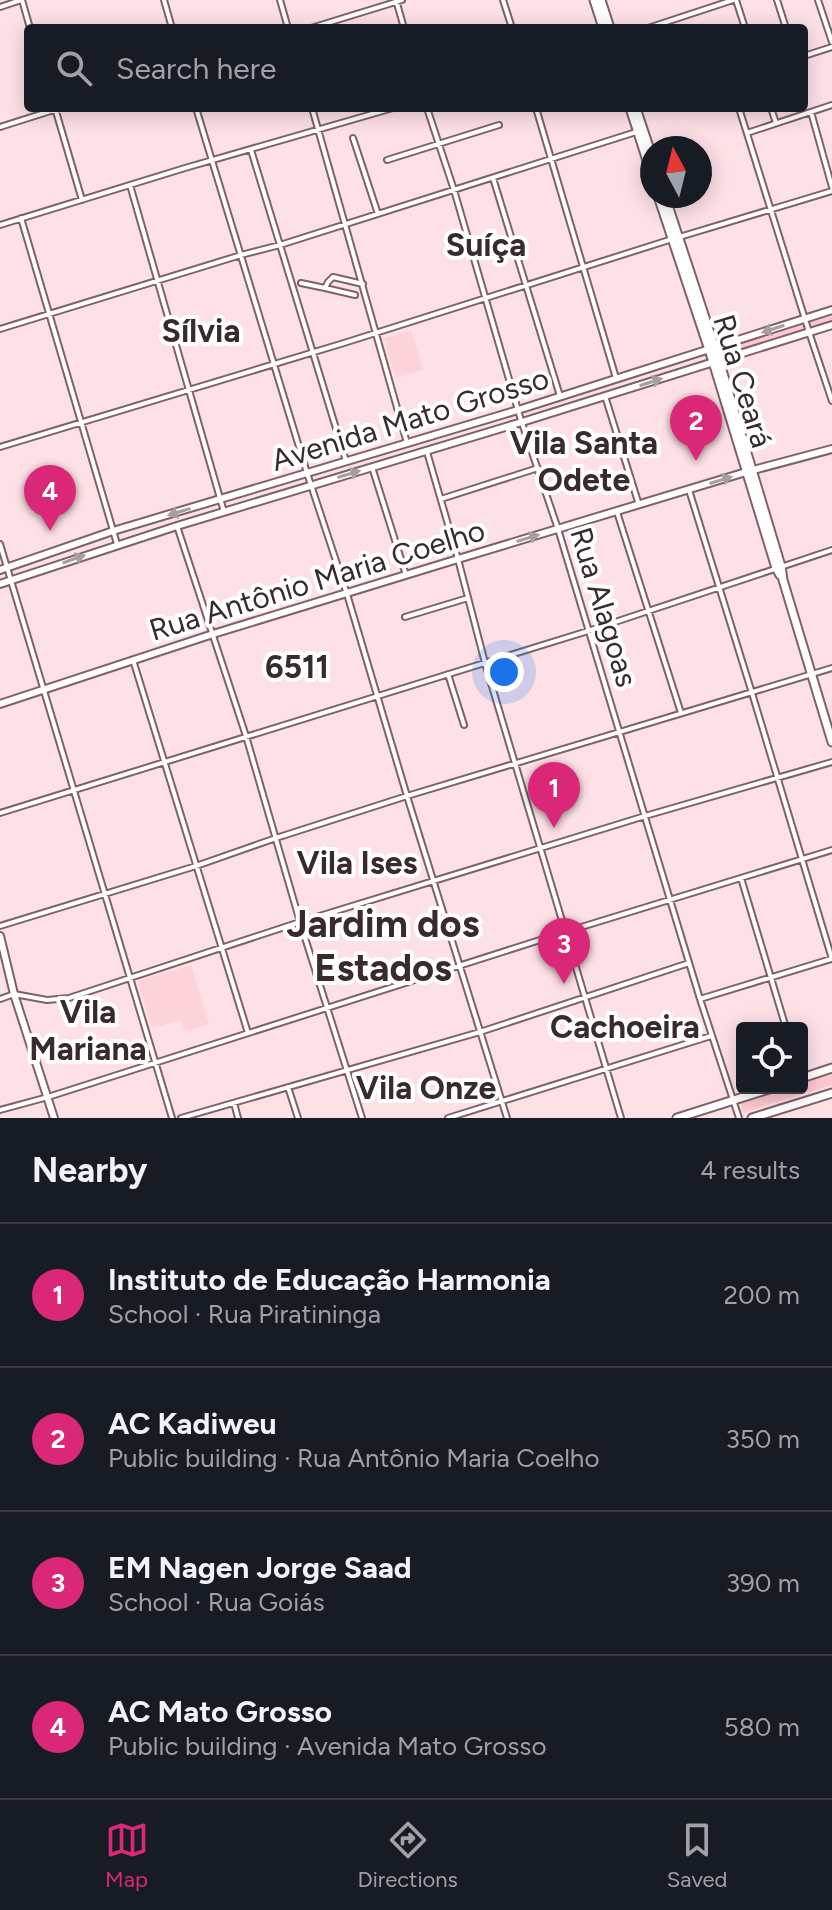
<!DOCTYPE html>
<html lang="en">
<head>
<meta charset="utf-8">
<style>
	body { margin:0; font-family:Figtree,sans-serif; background:#242831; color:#f1f3f6 }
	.controls { position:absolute; right:24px; bottom:24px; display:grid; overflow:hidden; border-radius:8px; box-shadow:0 4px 20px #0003 }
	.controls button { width:72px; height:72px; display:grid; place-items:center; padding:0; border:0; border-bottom:2px solid #363941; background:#171b24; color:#f1f3f6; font:40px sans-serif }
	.compass { position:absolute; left:640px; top:136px; width:72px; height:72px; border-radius:50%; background:#171b24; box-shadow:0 4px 20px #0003; rotate:353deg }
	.you { position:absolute; left:504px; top:672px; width:28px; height:28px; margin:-20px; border:6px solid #fff; border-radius:50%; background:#1a73e8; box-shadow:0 0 0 12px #1a73e833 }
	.badge { display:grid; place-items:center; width:52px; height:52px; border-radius:50%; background:#db2777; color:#fff; font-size:26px; font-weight:700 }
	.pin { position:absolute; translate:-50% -66px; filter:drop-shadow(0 2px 4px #0008) }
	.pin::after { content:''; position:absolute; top:42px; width:28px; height:24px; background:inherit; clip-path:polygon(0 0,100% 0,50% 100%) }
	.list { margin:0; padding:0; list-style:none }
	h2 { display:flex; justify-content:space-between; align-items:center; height:104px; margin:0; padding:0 32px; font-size:34px }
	h2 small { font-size:26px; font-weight:400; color:#9ea1a6 }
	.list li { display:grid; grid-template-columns:52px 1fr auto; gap:24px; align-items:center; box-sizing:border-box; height:144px; padding:0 32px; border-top:2px solid #363941 }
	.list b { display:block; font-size:30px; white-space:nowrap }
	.list p { margin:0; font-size:26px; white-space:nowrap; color:#9ea1a6 }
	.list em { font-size:26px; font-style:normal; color:#9ea1a6 }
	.icon { flex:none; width:44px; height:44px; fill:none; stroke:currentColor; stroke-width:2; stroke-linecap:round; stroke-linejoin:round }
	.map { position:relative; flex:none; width:832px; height:1118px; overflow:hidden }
	.search { position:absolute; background:#171b24; box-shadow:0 4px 20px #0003; left:24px; right:24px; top:24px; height:88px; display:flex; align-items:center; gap:20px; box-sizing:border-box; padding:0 28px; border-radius:8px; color:#9ea1a6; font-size:30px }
	.sheet { height:680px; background:#171b24 }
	nav { display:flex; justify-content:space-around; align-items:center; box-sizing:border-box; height:112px; border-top:2px solid #363941; background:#171b24; font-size:22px; color:#9ea1a6 }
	nav a { display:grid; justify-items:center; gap:4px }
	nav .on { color:#db2777 }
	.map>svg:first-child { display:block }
</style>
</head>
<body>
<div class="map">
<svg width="832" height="1118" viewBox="0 0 832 1118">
	<rect width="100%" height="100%" fill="#fee1e6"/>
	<path fill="#fed2d9" d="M411 330 423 370 396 378 384 338Z
		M191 965 209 1024 185 1031 181 1020 152 1028 138 981Z"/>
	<path fill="#fdc8d1" d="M832 314V321L719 357 717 351Z
		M832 1071V1085L755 1109 743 1112 741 1102 783 1088H802V1082Z"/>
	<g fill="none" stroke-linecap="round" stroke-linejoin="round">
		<g stroke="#806166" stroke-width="8">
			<path id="street" d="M22 0 30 28
				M164 0 172 28
				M280 0 288 28
				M396 0 404 28
				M503 0 512 28
				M736 0 745 28
				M777 0 786 28
				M818 0 832 42
				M0 7 21 0
				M311 28 402 0
				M648 28 733 0
				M804 56 832 47
				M55 108 82 200
				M196 108 307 473 347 594 407 796 507 1118
				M312 108 407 443
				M427 108 454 190 520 417 558 529 700 999 739 1118
				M536 108 616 378
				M739 108 809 332 832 401
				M771 108 776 123
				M811 112 832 187
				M0 127 60 108
				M747 133 832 105
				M353 138 378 214
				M251 150 346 461
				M387 160 499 125
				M493 178 560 396
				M130 185 224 512
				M21 218 117 544
				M0 225 185 168 393 108
				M301 283 325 288
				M355 295 325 288 328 282 333 277 363 284
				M0 329 241 255 280 245 636 132
				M605 396 639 505
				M0 447 344 343 666 241 832 191
				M427 452 458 559 485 663 621 1118
				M372 467 406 575
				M689 490 752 693 832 959
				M441 499 538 468
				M617 512 681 713
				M177 526 246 736 300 922 362 1118
				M0 544 172 1118
				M405 617 468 598
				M133 660 248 1033
				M448 674 464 725
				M0 813 588 631 832 550
				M741 878 786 1028
				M0 926 196 866 276 838 407 796 832 668
				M0 999 14 994 47 1000 69 998 300 922 645 816 832 762
				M700 999 831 959
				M288 1087 298 1118
				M234 1103 238 1118
				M0 1110 48 1097 565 932 832 850
				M181 1118 480 1032 689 963
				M448 1118 711 1036"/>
		</g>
		<g stroke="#806166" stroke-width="10">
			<path id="secondary" d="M0 570 113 531 518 410 832 310
				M0 584 177 526 522 422 832 325
				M0 704 213 634 458 559 746 472 832 449
				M0 936 14 994 54 1118"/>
		</g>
		<g stroke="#806166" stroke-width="11">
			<path id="primary" d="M594 0 603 28
				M601 0 610 28
				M630 108 652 176
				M636 108 652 156
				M658 196 713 362 776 568 780 575
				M665 196 719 360 781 566 783 580 832 742
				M802 1078 832 1068
				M677 1118 772 1088
				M752 1118 832 1093"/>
		</g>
		<use href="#street" stroke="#fff" stroke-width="4"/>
		<use href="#secondary" stroke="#fff" stroke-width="6"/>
		<use href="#primary" stroke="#fff" stroke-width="7"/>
	</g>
	<defs><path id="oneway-solid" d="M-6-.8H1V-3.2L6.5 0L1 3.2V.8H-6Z" transform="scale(2)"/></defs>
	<g fill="#a59fa0">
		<use href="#oneway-solid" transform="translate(773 329) rotate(162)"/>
		<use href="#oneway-solid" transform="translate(651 382) rotate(-18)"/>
		<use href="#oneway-solid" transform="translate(349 474) rotate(-17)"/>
		<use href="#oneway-solid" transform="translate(721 480) rotate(-17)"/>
		<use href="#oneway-solid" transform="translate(179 512) rotate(163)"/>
		<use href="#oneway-solid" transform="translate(528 538) rotate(-17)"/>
		<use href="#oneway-solid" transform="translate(74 559) rotate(-19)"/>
	</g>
	<g text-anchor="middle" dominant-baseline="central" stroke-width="8" stroke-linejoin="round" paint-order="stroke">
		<g font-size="30" fill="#382a2d" stroke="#fff">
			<text transform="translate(743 381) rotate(73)">Rua Ceará</text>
			<text transform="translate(410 419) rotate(-17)">Avenida Mato Grosso</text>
			<text transform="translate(317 580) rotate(-17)">Rua Antônio Maria Coelho</text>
			<text transform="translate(604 607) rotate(73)">Rua Alagoas</text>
		</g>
		<g font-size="32" font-weight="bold" fill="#382a2d" stroke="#fff">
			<text x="486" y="245">Suíça</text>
			<text x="201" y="331">Sílvia</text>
			<text x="584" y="443">Vila Santa<tspan x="584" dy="37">Odete</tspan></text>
			<text x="297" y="667">6511</text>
			<text x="357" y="863">Vila Ises</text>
			<text x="88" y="1012">Vila<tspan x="88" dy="37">Mariana</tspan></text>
			<text x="625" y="1027">Cachoeira</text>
			<text x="426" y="1088">Vila Onze</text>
		</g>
		<g font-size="38" font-weight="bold" fill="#382a2d" stroke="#fff">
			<text x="383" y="924">Jardim dos<tspan x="383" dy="44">Estados</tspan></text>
		</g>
	</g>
</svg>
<div class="controls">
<button><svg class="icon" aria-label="locate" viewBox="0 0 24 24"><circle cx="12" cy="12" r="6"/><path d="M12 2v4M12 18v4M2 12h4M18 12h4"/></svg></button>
</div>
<svg class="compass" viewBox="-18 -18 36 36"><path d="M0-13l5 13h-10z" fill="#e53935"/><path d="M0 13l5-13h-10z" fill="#9ea1a6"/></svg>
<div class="you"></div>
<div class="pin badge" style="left:554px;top:828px">1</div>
<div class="pin badge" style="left:696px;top:461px">2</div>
<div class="pin badge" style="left:564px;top:984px">3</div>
<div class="pin badge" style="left:50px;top:531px">4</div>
<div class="search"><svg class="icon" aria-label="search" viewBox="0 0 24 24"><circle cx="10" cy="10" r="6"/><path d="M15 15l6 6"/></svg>Search here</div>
</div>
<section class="sheet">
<h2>Nearby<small>4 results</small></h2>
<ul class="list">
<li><span class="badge">1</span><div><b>Instituto de Educação Harmonia</b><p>School · Rua Piratininga</p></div><em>200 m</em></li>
<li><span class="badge">2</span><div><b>AC Kadiweu</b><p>Public building · Rua Antônio Maria Coelho</p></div><em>350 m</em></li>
<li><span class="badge">3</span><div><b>EM Nagen Jorge Saad</b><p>School · Rua Goiás</p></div><em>390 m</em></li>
<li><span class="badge">4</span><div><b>AC Mato Grosso</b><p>Public building · Avenida Mato Grosso</p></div><em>580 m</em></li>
</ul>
</section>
<nav>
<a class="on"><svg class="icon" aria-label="map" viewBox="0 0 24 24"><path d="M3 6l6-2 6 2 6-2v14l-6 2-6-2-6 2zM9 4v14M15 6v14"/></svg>Map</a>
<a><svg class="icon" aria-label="directions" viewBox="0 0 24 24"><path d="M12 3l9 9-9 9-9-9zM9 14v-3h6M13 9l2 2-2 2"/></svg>Directions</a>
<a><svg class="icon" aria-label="saved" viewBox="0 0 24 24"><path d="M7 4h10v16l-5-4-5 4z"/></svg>Saved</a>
</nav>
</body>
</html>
